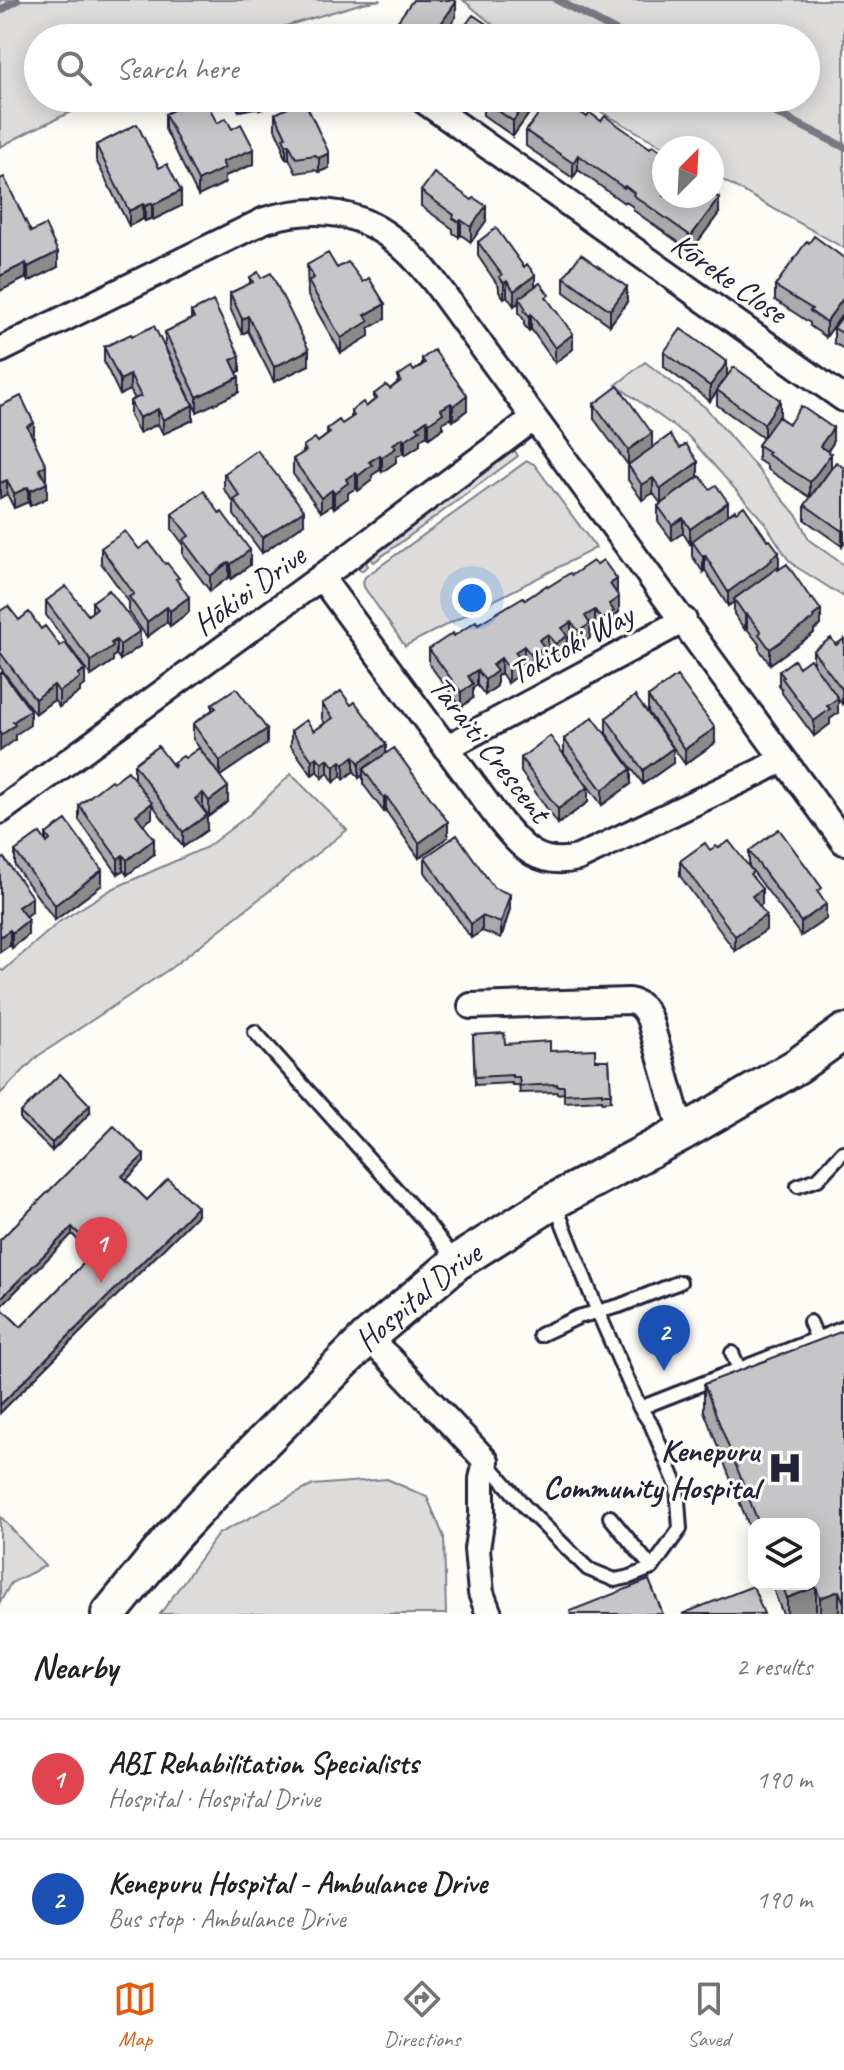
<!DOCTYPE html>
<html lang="en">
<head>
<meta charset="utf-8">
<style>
	body { margin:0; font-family:Caveat,sans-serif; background:#f6f6f6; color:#202124 }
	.controls { position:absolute; right:24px; bottom:24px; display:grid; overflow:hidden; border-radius:16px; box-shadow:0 4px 20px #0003 }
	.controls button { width:72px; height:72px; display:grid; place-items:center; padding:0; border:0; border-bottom:2px solid #e0e0e0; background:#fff; color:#202124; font:40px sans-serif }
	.compass { position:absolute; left:652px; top:136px; width:72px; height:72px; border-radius:50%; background:#fff; box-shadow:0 4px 20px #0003; rotate:24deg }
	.you { position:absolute; left:472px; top:598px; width:28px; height:28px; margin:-20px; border:6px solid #fff; border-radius:50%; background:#1a73e8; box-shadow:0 0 0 12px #1a73e833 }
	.badge { display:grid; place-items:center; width:52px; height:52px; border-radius:50%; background:#ea580c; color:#fff; font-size:26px; font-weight:700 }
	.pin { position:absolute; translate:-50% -66px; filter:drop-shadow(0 2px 4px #0008) }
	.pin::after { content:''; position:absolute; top:42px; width:28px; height:24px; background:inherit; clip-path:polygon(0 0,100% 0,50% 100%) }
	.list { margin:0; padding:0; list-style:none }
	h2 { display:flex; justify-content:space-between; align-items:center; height:104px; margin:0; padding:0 32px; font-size:34px }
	h2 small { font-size:26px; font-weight:400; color:#757577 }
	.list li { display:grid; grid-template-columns:52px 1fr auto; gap:24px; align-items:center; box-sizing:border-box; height:120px; padding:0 32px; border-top:2px solid #e0e0e0 }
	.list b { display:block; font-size:30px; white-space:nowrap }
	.list p { margin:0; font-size:26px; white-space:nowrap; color:#757577 }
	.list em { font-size:26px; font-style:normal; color:#757577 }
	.icon { flex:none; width:44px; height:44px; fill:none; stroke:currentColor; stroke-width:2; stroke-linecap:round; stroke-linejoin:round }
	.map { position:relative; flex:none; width:844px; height:1614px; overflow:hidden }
	.search { position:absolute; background:#fff; box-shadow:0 4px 20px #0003; left:24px; right:24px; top:24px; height:88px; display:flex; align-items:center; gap:20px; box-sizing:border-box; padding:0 28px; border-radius:44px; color:#757577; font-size:30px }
	.sheet { height:344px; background:#fff }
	nav { display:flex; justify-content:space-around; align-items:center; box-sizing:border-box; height:112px; border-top:2px solid #e0e0e0; background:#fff; font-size:22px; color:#757577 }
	nav a { display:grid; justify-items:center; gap:4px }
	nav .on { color:#ea580c }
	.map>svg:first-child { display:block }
</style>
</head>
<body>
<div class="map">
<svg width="844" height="1614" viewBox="0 0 844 1614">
	<rect width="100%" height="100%" fill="#fdfcf7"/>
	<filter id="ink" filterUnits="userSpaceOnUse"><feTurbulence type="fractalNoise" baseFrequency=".0125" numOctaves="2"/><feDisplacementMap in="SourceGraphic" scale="16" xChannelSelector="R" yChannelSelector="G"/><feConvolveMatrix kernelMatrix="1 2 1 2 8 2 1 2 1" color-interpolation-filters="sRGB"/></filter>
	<g filter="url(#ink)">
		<path fill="#dddcdb" stroke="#807f8b" stroke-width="2" d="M0 0H381L363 3 245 38H38V98H102L32 130 0 147Z
			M463 0H844V248L712 174V148H666L596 109 583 98H806V38H509Z
			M645 362 706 408 798 517 809 540 844 565V597L795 566 788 559 765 523 689 437 616 385Z
			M514 450 518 456 374 562 371 558 366 562 368 566 361 571 357 565Z
			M527 461 534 464 596 548 405 646 364 587 363 582 365 577Z
			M291 774 347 830 171 968 38 1056 0 1094V969L3 971 59 922 112 889 207 847 250 814Z
			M387 1479 427 1497 444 1537 446 1614H160L218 1534 313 1485Z
			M0 1516 45 1566 11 1583 0 1602Z"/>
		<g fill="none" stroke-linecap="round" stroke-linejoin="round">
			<path stroke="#787885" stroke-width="8" d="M557 0 629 38
				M0 11 17 0
				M746 98 844 147"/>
			<g stroke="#22223b" stroke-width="18">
				<path id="lane" d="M255 1032 430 1227 456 1261
					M798 1186 818 1179 843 1152
					M810 1322 817 1339
					M540 1335 578 1317 619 1306 680 1282
					M732 1353 739 1369
					M640 1408 844 1328
					M486 1461 526 1508 588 1569 615 1580 629 1577 652 1568 680 1529 677 1486 651 1424 640 1408 598 1312 555 1204
					M610 1517 652 1568"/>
			</g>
			<g stroke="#22223b" stroke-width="30">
				<path id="street" d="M420 98 844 399
					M0 350 265 220C340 198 388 222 434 281L844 842
					M321 577 500 821C523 849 539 867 578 858L761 771 783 759
					M446 748 684 620
					M0 811 346 559 534 418
					M471 1006 629 1001C641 1003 646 1010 650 1021L682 1133
					M367 1338 389 1358 486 1461 482 1479V1516L477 1549 481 1593 489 1614"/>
			</g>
			<g stroke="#22223b" stroke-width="40">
				<g id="secondary">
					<path id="s1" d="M109 1614 172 1537 227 1478 367 1338 457 1262 554 1201 682 1133 797 1066 844 1032"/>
				</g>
			</g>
			<use href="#lane" stroke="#fdfcf7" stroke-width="12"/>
			<use href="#street" stroke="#fdfcf7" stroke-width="24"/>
			<use href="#secondary" stroke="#fdfcf7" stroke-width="34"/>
		</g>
		<path fill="#aaaaac" stroke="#22223b" stroke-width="2" fill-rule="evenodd" d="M232 98H271V105L260 110 254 108 239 111Z
			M485 98H540L513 136 483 115V100Z
			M579 111 664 196 719 213 691 251 633 210V207L625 201 624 203 578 170 573 178 526 146V131Z
			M165 114 217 123 232 129 254 164 225 176V183L198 196 165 129Z
			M275 114 329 168 319 172 315 170 296 173 289 158 286 159 283 153V146L275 129Z
			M96 145 159 168 181 206 153 220 152 218 145 221 143 219 129 226 96 160Z
			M0 179 31 232 58 267 28 282 26 278 0 291Z
			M421 191 486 221 471 242 461 235 459 237 453 233V229L421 206Z
			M478 242 535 287 549 301 573 349 555 363 531 329 529 331 524 325V320L519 313V302L514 306 507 296 504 298 499 292V287L478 256Z
			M809 243 844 258V312L826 337 810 326V323L775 300V286Z
			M307 265 337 268 385 319 369 328V336L341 353 308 296Z
			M250 277 261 278 309 365 274 382 248 331 242 334 230 308V293L250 284Z
			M564 277 627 302 610 325 564 292Z
			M191 312 240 371 237 373 239 392 197 412 165 347V332L191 319Z
			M844 314V349L834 343V328Z
			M104 347 193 420 163 434 158 424 139 433 130 416V401L135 399 130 390 120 395 104 362Z
			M664 352 727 376 780 415 779 417 789 424 833 443 828 451 810 497 767 469V466L758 460V445L763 438 717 405V391L710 401 664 367Z
			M422 359 467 410 453 421 451 418 443 422V428L429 438 427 435 420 440V445L405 455 403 453 396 457V462L382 472 380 470 372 475V480L358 491 356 488 348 493V498L334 508 332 505 321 512 293 474V459L303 453V446L318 442 327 435V429L342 424 351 418V411L366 407 374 400V394L390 389 398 382V376L414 371 422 365Z
			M594 404 652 448 670 435 661 504 653 493 642 500 628 480V465L594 419Z
			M0 406 34 437 33 438 46 480H45L47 498 30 506 28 502 14 508 7 494 0 498Z
			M844 468 842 546 805 520V505Z
			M224 474 304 524 262 553 234 515V503L224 489Z
			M658 506 728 515 779 567 777 568 821 625 814 630V633L770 664 759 649V644L747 629 745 630 734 614V602L728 606 705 570 703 572 692 556V543L690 544 683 533 672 540 658 521Z
			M172 514H220L250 565 231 579 229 577 210 591 183 555V544L172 529Z
			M101 548 139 549 179 583 189 612 170 626 167 622 147 637 129 612V602L101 563Z
			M572 575 617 594 619 612 614 616V626L602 635 595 625 590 628V638L579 646 571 636 567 639V650L555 659 548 649 544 652V662L532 671 524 661 520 663V674L508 683 501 673 497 676V686L485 695 477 685 473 688V698L461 707 429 664V649Z
			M46 601 88 615 92 612V602L140 646 120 660 116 654 113 657V661L91 676 46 615Z
			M0 611 19 620 85 685 80 688V692L59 707 54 700 35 714 0 667Z
			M844 639V702L842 704 838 699V713L830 719V724L814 736 782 693V690L779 686V671L813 663V651L836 645Z
			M648 697 715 743 685 764 648 712Z
			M212 704 267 744 220 776 193 739V724L212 710Z
			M322 704 386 753 448 837 419 858 386 811 384 812 363 784V775L359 778 354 771 344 779 341 776 334 782 328 773 322 778 317 771 312 775 291 746V731H314L325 723 322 719Z
			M606 718 673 763 643 784 606 733Z
			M564 739 631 784 602 805 564 754Z
			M521 758 588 802 558 824 521 772Z
			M173 763 228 802 209 816 203 808 202 809 207 830 183 847 152 804V818L143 824 154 854 127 875 123 870 118 874 79 820V805L113 782 134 778V764L173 766Z
			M46 834 102 885 55 920 15 866V851L46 842Z
			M710 850 753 877 762 904 759 906 766 930 735 951 680 876V861Z
			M749 851 822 898 826 919 801 936 749 866Z
			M425 857 494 888 510 909 501 938 482 931 471 938 425 872Z
			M0 861 32 912 26 916 28 935 12 948 10 945 0 952Z
			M473 1035 505 1044 595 1060H609L611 1101 602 1102V1100L564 1102V1093L557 1094V1092L520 1093 519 1085H512V1083L475 1085Z
			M20 1113H90L52 1151 20 1120Z
			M144 1162 126 1180 147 1200 197 1215 0 1413V1240ZM72 1234 92 1255 21 1327 0 1307Z
			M844 1334V1614H783L771 1584H814V1524H754V1539L704 1411V1384Z"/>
		<path fill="#8b8b8c" stroke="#22223b" stroke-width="2" d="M456 2V17L441 38H431Z
			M239 98H254V108L239 111Z
			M260 98H271V105L260 110Z
			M529 98H540L513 136V121Z
			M286 144H289V158L286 159Z
			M254 149V164L225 176V183L198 196V181L222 162Z
			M329 153V168L319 172V158Z
			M578 155V170L573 178V163Z
			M181 191V206L153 220V205Z
			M719 198V213L691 251V236Z
			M152 203V218L145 221V206Z
			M143 204V219L129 226V211Z
			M486 206V221L471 242V227Z
			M461 220V235L459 237V222Z
			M58 252V267L28 282V267Z
			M26 263V278L0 291V276Z
			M535 275V290L519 298V302L514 306V291Z
			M507 281V296L504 298V283Z
			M627 287V302L610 325V310Z
			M844 297V312L826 337V322Z
			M385 304V319L369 328V336L341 353V338L365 315Z
			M531 314V329L529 331V316Z
			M248 316V331L242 334V319Z
			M573 334V349L555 363V348Z
			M309 350V365L274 382V367Z
			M240 356V371L231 375V360Z
			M727 362V377L710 401V386Z
			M130 375V390L120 395V380Z
			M239 377V392L197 412V397Z
			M467 395V410L453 421V406Z
			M780 400V415L764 438V424Z
			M451 403V418L443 422V428L429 438V423L441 409Z
			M193 405V420L163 434V420Z
			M158 409V424L139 433V418Z
			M427 420V435L420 440V445L405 455V440L417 427Z
			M34 423V437L27 441V426Z
			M833 428V443L820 461V446Z
			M652 433V448L628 465V450Z
			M403 438V453L396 457V462L382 472V457L393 444Z
			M831 454V469L810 497V482Z
			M380 455V470L372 475V480L358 491V476L369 462Z
			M698 462V477L661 504V489Z
			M46 465V480L39 483V469Z
			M356 473V488L348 493V498L334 508V493L346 479Z
			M653 478V493L642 500V485Z
			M7 480V494L0 498V483Z
			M47 483V498L30 506V491Z
			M28 487V502L14 508V494Z
			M332 490V505L321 512V498Z
			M728 502V517L690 544V529Z
			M304 510V524L262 553V538Z
			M683 518V533L672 540V525Z
			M844 528V543L842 546V531Z
			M250 550V565L231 579V564Z
			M779 552V567L734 599V602L728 606V592Z
			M705 555V570L703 572V557Z
			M229 562V577L210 591V576Z
			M617 579V594L610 584Z
			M189 597V612L170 626V611Z
			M619 597V612L614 616V626L602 635V620L609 604Z
			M167 607V622L147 637V622Z
			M595 610V625L590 628V638L579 646V631L585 616Z
			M821 610V625L814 630V633L770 664V649Z
			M747 614V629L745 630V615Z
			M571 622V636L567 639V650L555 659V644L562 628Z
			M140 631V646L120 660V645Z
			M548 634V649L544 652V662L532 671V656L539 640Z
			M116 640V654L113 657V661L91 676V661Z
			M524 646V661L520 663V674L508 683V668L515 652Z
			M501 658V673L497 676V686L485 695V680L492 665Z
			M85 670V685L80 688V692L59 707V692Z
			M477 670V685L473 688V698L461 707V692L468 676Z
			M54 685V700L35 714V699Z
			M844 687V702L842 704V689Z
			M838 698V713L830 719V724L814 736V721L827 706Z
			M30 710V725L15 735V740L0 751V736L13 722Z
			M715 728V743L685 764V749Z
			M267 729V744L220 776V761Z
			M386 744V759L363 769V775L359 778V763Z
			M673 748V763L643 784V770Z
			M354 756V771L344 779V764Z
			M317 757V771L312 775V760Z
			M328 759V773L322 778V763Z
			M341 761V776L334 782V767Z
			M631 769V784L602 805V790Z
			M228 787V802L209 816V801Z
			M588 787V802L558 824V809Z
			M203 793V808L195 814V799Z
			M386 796V811L384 812V798Z
			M152 803V818L136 830V815Z
			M207 815V830L183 847V832Z
			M448 822V837L419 858V843Z
			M154 839V854L127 875V860Z
			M123 855V870L118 874V859Z
			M102 870V885L55 920V905Z
			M762 889V904L752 911V896Z
			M510 894V909L501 938V923Z
			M32 897V912L18 922V907Z
			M826 904V919L801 936V922Z
			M766 915V930L735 951V936Z
			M482 916V931L471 938V924Z
			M28 920V935L12 948V933Z
			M10 930V945L0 952V937Z
			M90 1105V1113L52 1151V1143Z
			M144 1155V1162L122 1184V1176Z
			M197 1207V1215L0 1413V1405Z
			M72 1227V1234L0 1307V1299Z
			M816 1587V1614H787V1598Z
			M839 1591V1614H820V1598Z"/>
		<path fill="#c6c6c8" stroke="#22223b" stroke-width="2" d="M413 0H453L456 2 431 38H396L389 33Z
			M473 15 503 35 501 38H456Z
			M197 98H205L217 123 226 118 232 129 241 124 254 149 222 162 225 168 198 181 165 114Z
			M485 98H529L513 121 483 100Z
			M550 98H561L565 101 567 98 579 106 576 109 587 117 590 113 601 121 605 116 650 148 653 145 664 153 662 157 664 159V196H712V193L719 198 691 236 633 195 634 193 625 186 624 188 578 155 573 163 526 131Z
			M304 100 329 153 319 158 315 155 296 158 289 144H286L283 138 286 137 275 114Z
			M137 124 159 168 167 164 181 191 153 205 152 203 145 206 143 204 129 211 96 145Z
			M434 173 472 200 474 198 486 206 471 227 461 220 459 222 453 218 454 215 421 191Z
			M4 177 31 232 45 225 58 252 28 267 26 263 0 276V179Z
			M496 228 524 267 527 264 535 275 514 291 507 281 504 283 499 277 502 275 478 242Z
			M814 236 844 258V297L826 322 810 311 812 309 775 286 807 241 809 243Z
			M328 253 337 268 348 262 363 282 369 278 385 304 365 315 369 321 341 338 308 281 314 278 307 265Z
			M581 254 627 287 610 310 564 277Z
			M258 272 261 278 271 273 309 350 274 367 248 316 242 319 230 293 253 282 250 277Z
			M540 283 549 295 546 297 573 334 555 348 531 314 529 316 524 310 526 309 519 298Z
			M213 301 240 356 231 360 239 377 197 397 165 332 194 318 191 312Z
			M844 314V334L834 328Z
			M154 326 193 405 163 420 158 409 139 418 130 401 141 396 130 375 120 380 104 347 131 334 132 336Z
			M681 329 727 362 710 386 664 352Z
			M434 350 467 395 453 406 451 403 441 409 443 413 429 423 427 420 417 427 420 430 405 440 403 438 393 444 396 448 382 457 380 455 369 462 372 465 358 476 356 473 346 479 348 483 334 493 332 490 321 498 293 459 306 451 303 446 315 438 318 442 330 433 327 429 339 420 342 424 354 416 351 411 363 402 366 407 377 398 374 394 386 385 390 389 401 381 398 376 411 367 414 371 425 363 422 359Z
			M734 367 780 400 764 424 717 390Z
			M618 386 652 433 628 450 594 404Z
			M21 396 34 423 27 426 46 465 39 469 47 483 30 491 28 487 14 494 7 480 0 483V406Z
			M801 406 833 428 820 446 831 454 810 482 767 454 769 452 758 445 778 417 789 424Z
			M670 435 680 448 686 444 698 462 661 489 653 478 642 485 628 465Z
			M257 450 304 510 262 538 234 500 240 496 224 474Z
			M836 462 844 468V528L842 531 805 505Z
			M700 476 710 489 716 485 728 502 690 529 683 518 672 525 658 506Z
			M204 491 220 514 222 512 250 550 231 564 229 562 210 576 183 540 189 536 172 514Z
			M744 506 768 541 770 540 779 552 771 558 772 560 728 592 705 555 703 557 692 541 735 510 736 512Z
			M125 531 139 549 149 542 165 564 167 563 179 578 176 579 189 597 170 611 167 607 147 622 129 597 134 594 101 548Z
			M603 560 617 579 610 584 619 597 609 604 614 611 602 620 595 610 585 616 590 624 579 631 571 622 562 628 567 636 555 644 548 634 539 640 544 647 532 656 524 646 515 652 520 659 508 668 501 658 492 665 497 671 485 680 477 670 468 676 473 684 461 692 429 649 453 633 454 636 476 621 478 624 523 597 525 600 547 585 548 587 570 573 572 575 593 561 596 565Z
			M787 564 811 599 812 598 821 610 813 616 814 618 770 649 759 634 761 632 747 614 745 615 734 599 777 568 778 570Z
			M66 586 88 615 97 608 92 602 109 590 140 631 120 645 116 640 111 643 113 646 91 661 46 601Z
			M8 606 19 620 29 612 41 629 45 626 60 646 65 643 85 670 78 674 80 678 59 692 54 685 35 699 0 652V611Z
			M831 638 836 645 844 639V687L842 689 813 651Z
			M810 659 838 698 827 706 830 709 814 721 782 678 784 677 779 671 794 660 799 667Z
			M2 672 30 710 13 722 15 725 0 736V674Z
			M677 676 715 728 685 749 648 697Z
			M236 688 267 729 220 761 193 724 216 708 212 704Z
			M341 691 351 705 355 702 386 744 359 763 354 756 344 764 341 761 334 767 328 759 322 763 317 757 312 760 291 731 306 720 314 731 333 718 322 704Z
			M635 696 673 748 643 770 606 718Z
			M593 717 631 769 602 790 564 739Z
			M550 736 588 787 558 809 521 758Z
			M158 746 174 767 175 765 173 763 183 756 185 758 199 748 228 787 209 801 203 793 195 799 207 815 183 832 134 764Z
			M394 748 448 822 419 843 386 796 384 798 363 769Z
			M128 771 152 803 136 815 154 839 127 860 123 855 118 859 79 805 111 780 113 782Z
			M66 820 102 870 55 905 15 851 40 833 47 843 50 840 46 834Z
			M779 829 822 888 817 891 826 904 801 922 749 851Z
			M457 835 494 888 510 894 501 923 482 916 471 924 425 857Z
			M729 841 753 872 750 874 762 889 752 896 766 915 735 936 680 861 705 843 710 850 716 846 718 848Z
			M4 858 32 897 18 907 28 920 12 933 10 930 0 937V861Z
			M504 1033 505 1044 550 1041V1051L595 1049V1060H609L611 1094H602V1092L564 1094V1086H557V1084L520 1086 519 1077H512V1075L475 1077 473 1035Z
			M60 1074 90 1105 52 1143 20 1113Z
			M114 1126 144 1155 122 1176 147 1200 168 1179 197 1207 0 1405V1307L21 1327 96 1251 72 1227 0 1299V1240Z
			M843 1331 844 1334V1603L839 1591 820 1598 816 1587 787 1598 782 1584H814V1524H759L704 1384Z
			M649 1580 663 1614H571L570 1611Z
			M753 1586 764 1614H682Z"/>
	</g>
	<defs>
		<g id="hospital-bare" transform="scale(2.76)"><path d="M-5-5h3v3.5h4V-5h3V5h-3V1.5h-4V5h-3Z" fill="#22223b" stroke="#fdfcf7" stroke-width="2.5" paint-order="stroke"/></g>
	</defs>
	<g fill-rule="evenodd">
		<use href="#hospital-bare" x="785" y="1468"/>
	</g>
	<g text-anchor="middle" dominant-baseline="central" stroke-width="6" stroke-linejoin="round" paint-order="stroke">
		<g font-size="32" fill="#22223b" stroke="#fdfcf7">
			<text transform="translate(729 278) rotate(35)">Kōreke Close</text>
			<text transform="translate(249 590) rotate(-36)">Hōkioi Drive</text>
			<text transform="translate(571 644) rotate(-28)">Tokitoki Way</text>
			<text transform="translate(490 749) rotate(52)">Taraiti Crescent</text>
			<text stroke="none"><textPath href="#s1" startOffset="444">Hospital Drive</textPath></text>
		</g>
		<g font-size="32" font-weight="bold" fill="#22223b" stroke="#fdfcf7" text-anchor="end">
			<text x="759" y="1450">Kenepuru<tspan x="759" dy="37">Community Hospital</tspan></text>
		</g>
	</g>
</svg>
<div class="controls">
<button><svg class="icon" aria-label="layers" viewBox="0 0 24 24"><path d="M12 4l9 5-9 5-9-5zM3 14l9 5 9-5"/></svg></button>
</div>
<svg class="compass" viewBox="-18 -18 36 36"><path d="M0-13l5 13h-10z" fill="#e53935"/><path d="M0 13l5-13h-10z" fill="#757577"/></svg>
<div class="you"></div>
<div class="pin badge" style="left:101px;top:1283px;background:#e0444e">1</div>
<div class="pin badge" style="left:664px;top:1371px;background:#1a4fb4">2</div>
<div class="search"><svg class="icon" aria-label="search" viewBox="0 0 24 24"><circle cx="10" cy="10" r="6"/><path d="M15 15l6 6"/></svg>Search here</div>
</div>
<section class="sheet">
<h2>Nearby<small>2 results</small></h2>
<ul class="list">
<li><span class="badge" style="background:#e0444e">1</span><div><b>ABI Rehabilitation Specialists</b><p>Hospital · Hospital Drive</p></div><em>190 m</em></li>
<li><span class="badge" style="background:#1a4fb4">2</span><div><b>Kenepuru Hospital - Ambulance Drive</b><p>Bus stop · Ambulance Drive</p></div><em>190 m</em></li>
</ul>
</section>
<nav>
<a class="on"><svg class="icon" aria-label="map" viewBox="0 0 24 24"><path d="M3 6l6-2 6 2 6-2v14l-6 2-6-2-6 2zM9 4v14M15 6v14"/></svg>Map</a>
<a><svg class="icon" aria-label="directions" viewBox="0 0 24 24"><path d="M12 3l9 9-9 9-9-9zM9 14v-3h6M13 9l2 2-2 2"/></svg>Directions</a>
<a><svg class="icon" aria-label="saved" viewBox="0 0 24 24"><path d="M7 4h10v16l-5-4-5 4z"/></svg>Saved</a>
</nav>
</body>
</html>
